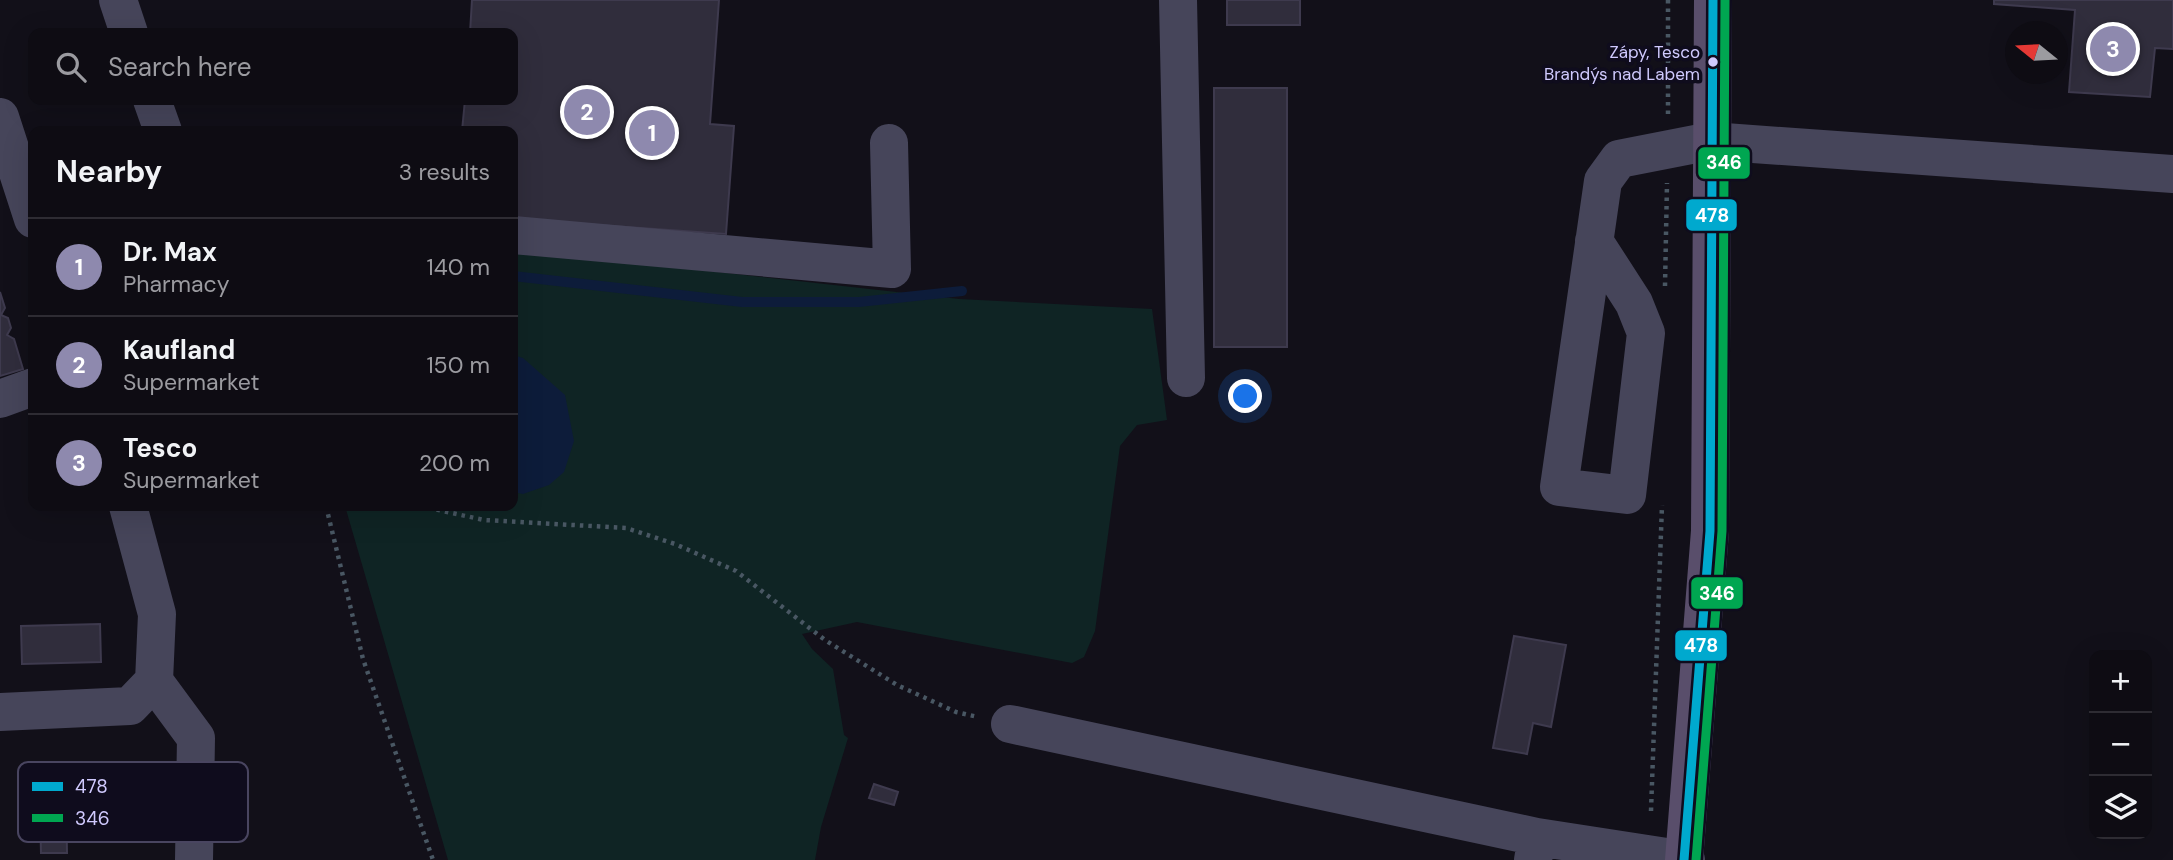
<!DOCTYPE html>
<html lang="en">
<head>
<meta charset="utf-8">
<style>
	body { margin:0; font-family:"DM Sans",sans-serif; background:#1c1a21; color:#f1f3f6 }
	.controls { position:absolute; right:21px; bottom:21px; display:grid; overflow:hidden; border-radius:14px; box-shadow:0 7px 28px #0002 }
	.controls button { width:63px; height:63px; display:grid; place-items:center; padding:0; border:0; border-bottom:2px solid #2e2c33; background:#0e0c13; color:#f1f3f6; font:35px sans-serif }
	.compass { position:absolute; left:2005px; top:21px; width:63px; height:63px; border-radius:50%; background:#0e0c13; box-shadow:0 7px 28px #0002; rotate:288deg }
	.you { position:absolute; left:1246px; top:397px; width:24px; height:24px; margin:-18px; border:5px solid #fff; border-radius:50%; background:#1a73e8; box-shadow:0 0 0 10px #1a73e833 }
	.badge { display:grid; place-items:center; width:46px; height:46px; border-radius:50%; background:#8e89ae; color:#fff; font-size:23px; font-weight:700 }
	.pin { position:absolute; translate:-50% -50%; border:4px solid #fff; box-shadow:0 2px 7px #0006 }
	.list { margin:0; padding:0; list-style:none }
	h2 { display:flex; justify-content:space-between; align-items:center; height:91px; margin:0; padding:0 28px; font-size:30px }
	h2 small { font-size:23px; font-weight:400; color:#9b9ba0 }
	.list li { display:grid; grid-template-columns:46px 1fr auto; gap:21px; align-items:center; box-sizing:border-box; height:98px; padding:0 28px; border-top:2px solid #2e2c33 }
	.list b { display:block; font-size:26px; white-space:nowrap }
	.list p { margin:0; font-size:23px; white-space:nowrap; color:#9b9ba0 }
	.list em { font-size:23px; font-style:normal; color:#9b9ba0 }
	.icon { flex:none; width:38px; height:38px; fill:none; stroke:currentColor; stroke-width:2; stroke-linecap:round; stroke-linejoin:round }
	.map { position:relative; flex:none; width:2173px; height:860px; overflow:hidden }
	.search { position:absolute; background:#0e0c13; box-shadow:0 7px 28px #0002; left:28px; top:28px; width:490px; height:77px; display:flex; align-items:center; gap:18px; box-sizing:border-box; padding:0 24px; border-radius:14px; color:#9b9ba0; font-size:26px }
	.panel { position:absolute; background:#0e0c13; box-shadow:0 7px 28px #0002; left:28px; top:126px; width:490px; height:385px; border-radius:14px }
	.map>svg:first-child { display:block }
</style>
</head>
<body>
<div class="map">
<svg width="2173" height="860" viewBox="0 0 2173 860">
	<rect width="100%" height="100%" fill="#121019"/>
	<path fill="#0f2424" d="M513 249 959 299 1152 309 1167 420 1137 425 1120 446 1095 631 1084 657 1072 663 857 622 802 634 812 649 833 669 844 735 848 738 821 827 815 860H448L345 506H513Z"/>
	<path fill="#0d1c3a" d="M513 355 523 358 565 395 574 441 564 472 549 485 523 494 513 492Z"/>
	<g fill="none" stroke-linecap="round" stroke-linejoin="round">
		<path stroke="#0d1c3a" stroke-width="10" d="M513 276 742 302H859L962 291"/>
	</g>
	<path fill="#302d3c" stroke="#3e3a4e" stroke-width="2" d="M472 0H719L710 124 734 126 726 234 513 219V131H462L465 100H513V33H470Z
		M1227 0H1300V25H1227Z
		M1994 0H2173V49L2155 48 2150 97 2069 92 2075 10 1994 4Z
		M1214 88H1287V347H1214Z
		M0 292 5 308 1 315 8 318 11 328 7 335 14 339 23 369 0 376Z
		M100 624 101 662 22 664 21 626Z
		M1514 636 1566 645 1551 727 1533 723 1527 754 1493 748Z
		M114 765 115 797 66 798 67 853H41L39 767Z
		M874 784 898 792 894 805 869 798Z"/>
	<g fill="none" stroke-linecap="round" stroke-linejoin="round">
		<path stroke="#495763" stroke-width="4.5" stroke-dasharray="3.5 5" stroke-linecap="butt" d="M1668 114V0
			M1665 286 1667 183
			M326 506 363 659 433 860
			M420 506 484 520 626 528 675 544 736 571 825 640 897 685 956 712 978 717
			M1651 811 1662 505"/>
		<path stroke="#46455a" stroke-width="38" d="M118 0 129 33
			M1178 0 1186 378
			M152 100 163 131
			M0 117 33 219
			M513 235 892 269 889 143
			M1594 241 1634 303 1646 333 1627 495 1559 487 1603 181 1619 159 1711 141 2173 174
			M0 399 33 387
			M154 681 196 738 194 860
			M0 712 130 706 154 681 157 614 128 506
			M1010 724 1537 837
			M1533 860 1537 837 1686 860"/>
		<path stroke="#594e6b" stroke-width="38" d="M1684 860 1710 531 1713 0"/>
		<g stroke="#0f0c1d" stroke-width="14">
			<path id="bus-1" d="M1684 860 1710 531 1713 0"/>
		</g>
		<g stroke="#0f0c1d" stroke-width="14">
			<path id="bus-2" d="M1696 860 1722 531 1725 0"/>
		</g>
		<use href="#bus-1" stroke="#00a9ce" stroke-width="9"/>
		<use href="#bus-2" stroke="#00a651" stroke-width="9"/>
	</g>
	<circle fill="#d0cafe" stroke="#0f0c1d" stroke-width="2.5" cx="1713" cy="62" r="6"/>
	<g text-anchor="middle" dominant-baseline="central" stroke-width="7" stroke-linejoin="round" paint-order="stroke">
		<g font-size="17" fill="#d0cafe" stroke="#0f0c1d" text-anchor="end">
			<text x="1700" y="52">Zápy, Tesco<tspan x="1700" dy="22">Brandýs nad Labem</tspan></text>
		</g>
	</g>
	<rect x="18" y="762" width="230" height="80" rx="10" fill="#0f0c1d" stroke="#494560" stroke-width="2"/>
	<rect x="32" y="782" width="31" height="9" fill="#00a9ce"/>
	<rect x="32" y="814" width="31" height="8" fill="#00a651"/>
	<g font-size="19" fill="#d0cafe">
		<text x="75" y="793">478</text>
		<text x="75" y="825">346</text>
	</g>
	<g stroke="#0f0c1d" stroke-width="2.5">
		<rect x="1697" y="146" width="54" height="34" rx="7" fill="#00a651"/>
		<rect x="1685" y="198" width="53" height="34" rx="7" fill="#00a9ce"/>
		<rect x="1690" y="576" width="54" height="34" rx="7" fill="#00a651"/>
		<rect x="1674" y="629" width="54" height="33" rx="7" fill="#00a9ce"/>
	</g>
	<g font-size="19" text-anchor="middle" font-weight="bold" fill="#fff">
		<text x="1724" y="169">346</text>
		<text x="1712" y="222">478</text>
		<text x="1717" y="600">346</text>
		<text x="1701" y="652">478</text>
	</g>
</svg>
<div class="controls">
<button>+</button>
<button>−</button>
<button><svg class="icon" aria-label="layers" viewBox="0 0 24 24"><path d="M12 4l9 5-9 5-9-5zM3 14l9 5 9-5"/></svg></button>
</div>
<svg class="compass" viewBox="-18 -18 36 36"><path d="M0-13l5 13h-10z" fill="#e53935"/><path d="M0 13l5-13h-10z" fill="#9b9ba0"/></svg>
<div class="you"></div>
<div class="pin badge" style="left:652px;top:133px">1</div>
<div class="pin badge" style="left:587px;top:112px">2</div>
<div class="pin badge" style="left:2113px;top:49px">3</div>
<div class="search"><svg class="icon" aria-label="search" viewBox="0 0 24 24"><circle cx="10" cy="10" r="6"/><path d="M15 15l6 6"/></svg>Search here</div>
<section class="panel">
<h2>Nearby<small>3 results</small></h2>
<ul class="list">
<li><span class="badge">1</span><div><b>Dr. Max</b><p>Pharmacy</p></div><em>140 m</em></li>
<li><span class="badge">2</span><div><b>Kaufland</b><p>Supermarket</p></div><em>150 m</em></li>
<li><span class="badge">3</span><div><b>Tesco</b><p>Supermarket</p></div><em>200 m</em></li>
</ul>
</section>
</div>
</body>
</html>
